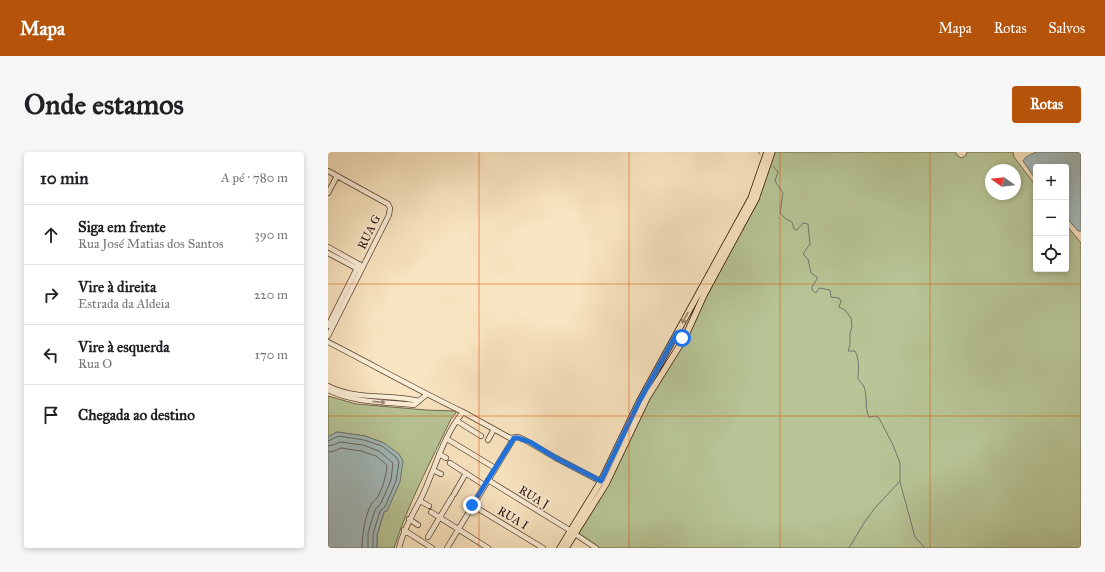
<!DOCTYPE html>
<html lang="pt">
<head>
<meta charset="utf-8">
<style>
	body { margin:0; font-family:"IM FELL Great Primer",serif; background:#f6f6f6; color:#202124 }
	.controls { position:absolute; right:12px; top:12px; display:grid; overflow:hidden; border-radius:4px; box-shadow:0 2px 6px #0003 }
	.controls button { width:36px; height:36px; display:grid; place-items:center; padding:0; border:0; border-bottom:1px solid #e0e0e0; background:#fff; color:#202124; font:20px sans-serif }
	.compass { position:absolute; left:657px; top:12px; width:36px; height:36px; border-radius:50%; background:#fff; box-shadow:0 2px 6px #0003; rotate:285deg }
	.stop { position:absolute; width:12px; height:12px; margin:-9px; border:3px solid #1a73e8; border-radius:50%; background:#fff }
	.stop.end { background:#1a73e8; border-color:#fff; box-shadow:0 1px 4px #0008 }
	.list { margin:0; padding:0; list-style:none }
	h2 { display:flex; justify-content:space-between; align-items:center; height:52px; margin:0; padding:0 16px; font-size:17px }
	h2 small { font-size:13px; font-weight:400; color:#757577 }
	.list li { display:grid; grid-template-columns:26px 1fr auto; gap:12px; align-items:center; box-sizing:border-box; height:60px; padding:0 16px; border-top:1px solid #e0e0e0 }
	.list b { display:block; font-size:15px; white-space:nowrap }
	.list p { margin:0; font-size:13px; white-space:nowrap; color:#757577 }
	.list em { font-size:13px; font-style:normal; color:#757577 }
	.icon { flex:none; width:22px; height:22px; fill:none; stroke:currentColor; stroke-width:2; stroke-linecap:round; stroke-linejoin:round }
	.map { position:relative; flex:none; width:753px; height:396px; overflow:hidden; border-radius:4px }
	header { display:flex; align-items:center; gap:24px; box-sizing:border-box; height:56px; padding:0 20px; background:#b45309; color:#fff }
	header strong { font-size:19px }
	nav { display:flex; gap:22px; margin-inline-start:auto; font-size:14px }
	.intro { display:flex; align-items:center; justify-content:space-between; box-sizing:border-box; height:96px; padding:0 24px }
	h1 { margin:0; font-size:28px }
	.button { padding:10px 18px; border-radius:4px; background:#b45309; color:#fff; font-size:14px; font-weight:700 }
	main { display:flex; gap:24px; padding:0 24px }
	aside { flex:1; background:#fff; border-radius:4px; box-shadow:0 2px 6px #0003 }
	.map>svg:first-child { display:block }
</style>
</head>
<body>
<header>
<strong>Mapa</strong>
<nav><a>Mapa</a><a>Rotas</a><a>Salvos</a></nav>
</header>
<div class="intro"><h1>Onde estamos</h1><a class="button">Rotas</a></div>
<main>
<aside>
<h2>10 min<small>A pé · 780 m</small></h2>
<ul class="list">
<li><svg class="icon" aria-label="ahead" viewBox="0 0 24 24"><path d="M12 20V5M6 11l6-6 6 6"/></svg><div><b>Siga em frente</b><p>Rua José Matias dos Santos</p></div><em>390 m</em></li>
<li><svg class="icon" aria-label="right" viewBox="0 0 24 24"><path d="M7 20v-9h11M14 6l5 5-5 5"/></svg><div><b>Vire à direita</b><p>Estrada da Aldeia</p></div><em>220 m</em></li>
<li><svg class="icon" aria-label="left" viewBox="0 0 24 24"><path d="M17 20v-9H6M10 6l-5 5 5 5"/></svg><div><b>Vire à esquerda</b><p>Rua O</p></div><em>170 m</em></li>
<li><svg class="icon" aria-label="arrive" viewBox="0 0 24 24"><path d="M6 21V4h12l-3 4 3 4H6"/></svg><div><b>Chegada ao destino</b></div></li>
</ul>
</aside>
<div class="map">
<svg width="753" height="396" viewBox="0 0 753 396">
	<rect width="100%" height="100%" fill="#f9e5c1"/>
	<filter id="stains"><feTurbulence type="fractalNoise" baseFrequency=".005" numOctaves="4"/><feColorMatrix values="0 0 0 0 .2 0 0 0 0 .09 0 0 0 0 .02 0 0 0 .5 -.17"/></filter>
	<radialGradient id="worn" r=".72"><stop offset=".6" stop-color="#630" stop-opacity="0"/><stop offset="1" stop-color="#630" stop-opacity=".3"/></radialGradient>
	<path fill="#b8c697" stroke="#706a4c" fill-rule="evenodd" d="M444 0H627L631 5 634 6 638 3 639 0H685L686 5 708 34V117H738V73L753 91V396H268L247 382 278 332 311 262 350 197ZM663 18H687V42H663Z
		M0 244 28 252 98 258 128 259V261L123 267C103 309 80 352 66 396H48L49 395V383L56 360V291L37 284 9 280 0 285Z"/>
	<path fill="#a2bcbd" stroke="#727672" d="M708 0H753V79H750L738 65V15H708V28L695 9 698 5Z
		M9 280 37 284 56 291 71 302 75 309 72 330 59 359 56 360 49 383V395L48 396H0V285Z"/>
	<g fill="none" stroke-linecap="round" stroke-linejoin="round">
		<path stroke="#666560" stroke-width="1" d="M0 289 11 284 36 288 54 294 68 305 71 310 68 329 57 355 52 359 45 382V396
			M0 294 5 293 12 290 35 293 51 299 65 311 63 328 53 351 47 358 40 381V396
			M0 300 6 299 13 296 33 299 48 304 59 313C58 324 55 336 49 346 47 348 44 350 43 353 37 363 34 385 34 396"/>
		<path stroke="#727672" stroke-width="1" d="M430 0 432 2
			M445 14 450 20 447 29 455 41 452 61 458 67 464 70 466 77 469 78 475 71 480 72 482 92 475 102 480 107 483 121 489 125V127L484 135V138L488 141 491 136 502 138 503 145 511 146 513 149 511 155 517 158 523 166 524 174 522 181V193L520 199H527C532 208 530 218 530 227 532 230 535 232 536 235 540 245 536 255 541 265L548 264 551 266 565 293 572 311V330L587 385 597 396
			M521 396 536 371 547 356 571 330"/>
		<g stroke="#5d4432" stroke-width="6">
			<path id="minor" d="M0 19 60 52 62 56 61 63 0 184
				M0 41 9 24
				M0 95 34 114
				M0 101 30 117
				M0 174 31 112
				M0 190C45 213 89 238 135 260
				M0 234C26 248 63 242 91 249
				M0 238C26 251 58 250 86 253L98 243
				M129 269 153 284
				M119 287 167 316
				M160 288 166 277
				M111 302 118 306
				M122 311 156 333
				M105 318 113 322
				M160 328 243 379
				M126 342 138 321
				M92 349 101 354
				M144 353 215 396
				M103 360 160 396
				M81 367 90 373
				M76 378 104 396
				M247 382 268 396
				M100 385 124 345
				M71 396C76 374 87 360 96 340 108 313 116 283 135 260L182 286 190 285 197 288 228 306 274 330
				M119 396 186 286"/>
		</g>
		<g stroke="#290e02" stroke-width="7">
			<path id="major" d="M232 396 273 329 311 250 423 46 439 0
				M238 396 278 332 319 246 357 185 376 143 428 47 444 0"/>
		</g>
		<use href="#minor" stroke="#fbeed7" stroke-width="4.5"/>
		<use href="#major" stroke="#f9e5c1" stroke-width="5.5"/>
	</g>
	<defs><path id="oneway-shaft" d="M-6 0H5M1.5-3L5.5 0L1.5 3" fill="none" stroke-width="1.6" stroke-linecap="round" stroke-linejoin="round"/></defs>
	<use stroke="#9b846b" href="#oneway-shaft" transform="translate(357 166) rotate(119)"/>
	<use stroke="#9c8977" href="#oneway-shaft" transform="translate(51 250) rotate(6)"/>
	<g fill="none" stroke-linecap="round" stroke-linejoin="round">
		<path stroke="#1a73e8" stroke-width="5" d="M144 353 186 286H190L202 290 228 306 273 329 311 250 349 181 350 183 354 186"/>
	</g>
	<path fill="none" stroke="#de550c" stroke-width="1" stroke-opacity="0.55" d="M151 0V396M301 0V396M452 0V396M602 0V396M0 132H753M0 264H753"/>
	<g text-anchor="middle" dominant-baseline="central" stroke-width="3" stroke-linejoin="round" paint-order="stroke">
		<g font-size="12" fill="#290e02" stroke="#fbeed7">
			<text transform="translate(41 80) rotate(-64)">RUA G</text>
			<text transform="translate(206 345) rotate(31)">RUA J</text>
			<text transform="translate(185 366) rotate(31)">RUA I</text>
		</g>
	</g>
	<rect width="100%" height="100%" filter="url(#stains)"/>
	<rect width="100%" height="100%" fill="url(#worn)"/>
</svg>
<div class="controls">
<button>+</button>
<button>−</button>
<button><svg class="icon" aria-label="locate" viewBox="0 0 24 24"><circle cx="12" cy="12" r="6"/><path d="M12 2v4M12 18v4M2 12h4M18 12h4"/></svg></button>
</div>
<svg class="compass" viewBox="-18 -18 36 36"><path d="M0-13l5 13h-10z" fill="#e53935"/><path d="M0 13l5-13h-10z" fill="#757577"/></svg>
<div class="stop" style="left:354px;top:186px"></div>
<div class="stop end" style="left:144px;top:353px"></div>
</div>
</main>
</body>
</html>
